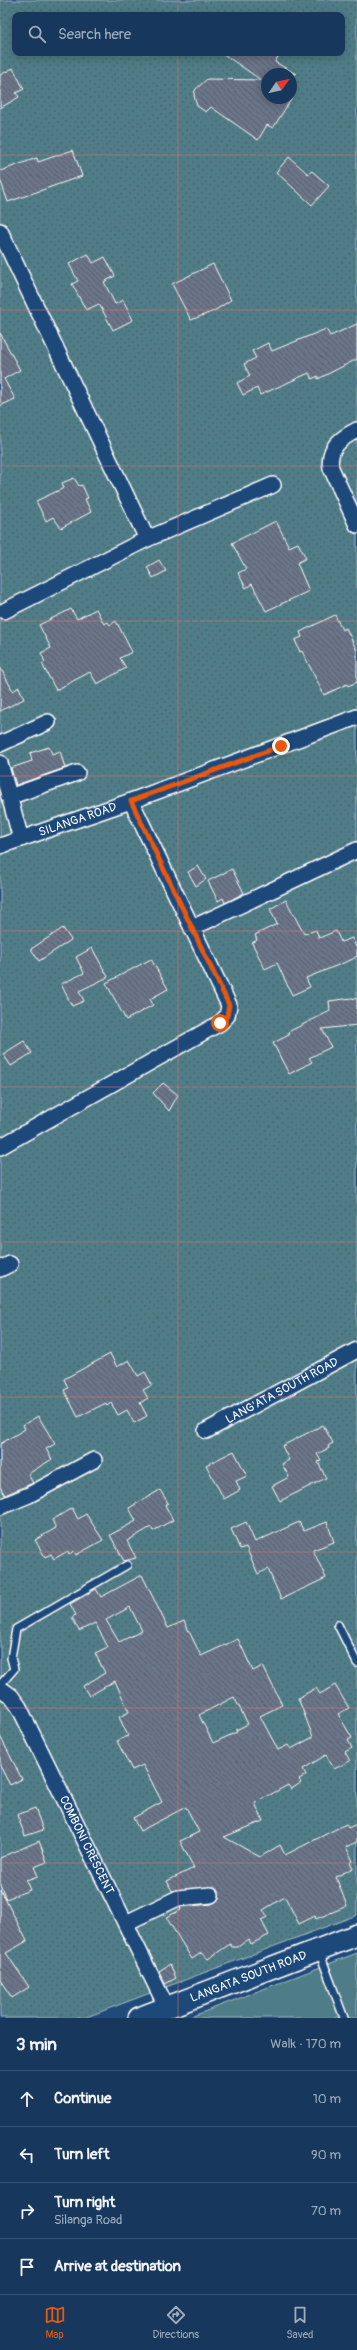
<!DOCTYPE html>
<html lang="en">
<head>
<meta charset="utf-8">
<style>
	body { margin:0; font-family:Pangolin,sans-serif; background:#244365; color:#f1f3f6 }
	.compass { position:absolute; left:261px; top:68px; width:36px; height:36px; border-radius:50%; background:#17385c; box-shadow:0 2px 10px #0003; rotate:56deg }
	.stop { position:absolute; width:12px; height:12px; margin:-9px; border:3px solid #ea580c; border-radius:50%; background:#fff }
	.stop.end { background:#ea580c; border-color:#fff; box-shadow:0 1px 4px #0008 }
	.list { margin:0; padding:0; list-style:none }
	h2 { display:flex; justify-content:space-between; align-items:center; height:52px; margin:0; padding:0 16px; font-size:17px }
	h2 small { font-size:13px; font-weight:400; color:#9eacbb }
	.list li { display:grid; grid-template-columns:26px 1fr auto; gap:12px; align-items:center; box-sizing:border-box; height:56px; padding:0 16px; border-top:1px solid #365272 }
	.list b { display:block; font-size:15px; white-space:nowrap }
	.list p { margin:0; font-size:13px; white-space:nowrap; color:#9eacbb }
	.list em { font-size:13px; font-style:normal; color:#9eacbb }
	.icon { flex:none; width:22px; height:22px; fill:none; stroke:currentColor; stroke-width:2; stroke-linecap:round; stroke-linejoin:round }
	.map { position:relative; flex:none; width:357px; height:2018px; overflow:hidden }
	.search { position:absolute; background:#17385c; box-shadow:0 2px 10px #0003; left:12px; right:12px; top:12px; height:44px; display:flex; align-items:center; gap:10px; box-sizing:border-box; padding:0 14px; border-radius:8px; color:#9eacbb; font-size:15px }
	.sheet { height:276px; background:#17385c }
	nav { display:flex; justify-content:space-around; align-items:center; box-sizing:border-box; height:56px; border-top:1px solid #365272; background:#17385c; font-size:11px; color:#9eacbb }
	nav a { display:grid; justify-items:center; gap:2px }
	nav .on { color:#ea580c }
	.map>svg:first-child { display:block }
</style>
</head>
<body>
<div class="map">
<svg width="357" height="2018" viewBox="0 0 357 2018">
	<defs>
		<pattern id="garden-dots" width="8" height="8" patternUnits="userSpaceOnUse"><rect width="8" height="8" fill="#507d87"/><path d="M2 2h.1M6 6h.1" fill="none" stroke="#4e646a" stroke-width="1.8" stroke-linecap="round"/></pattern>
		<pattern id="building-back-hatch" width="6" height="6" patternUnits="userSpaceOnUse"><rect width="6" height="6" fill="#6b748a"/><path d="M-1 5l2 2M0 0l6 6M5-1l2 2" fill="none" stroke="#5a5e68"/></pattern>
	</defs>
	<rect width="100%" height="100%" fill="#1f4a7a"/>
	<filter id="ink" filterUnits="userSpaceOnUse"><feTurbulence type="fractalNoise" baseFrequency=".025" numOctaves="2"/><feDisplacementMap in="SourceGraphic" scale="8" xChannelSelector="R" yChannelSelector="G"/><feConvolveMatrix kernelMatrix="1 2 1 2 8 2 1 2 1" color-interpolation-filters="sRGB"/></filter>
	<g filter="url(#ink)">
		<path fill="#507d87" stroke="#a8bec3" d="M357 1953V2018H188Z"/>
		<path fill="url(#garden-dots)" stroke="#a8bec3" fill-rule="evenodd" d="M0 0H357V1915L84 2018H0ZM15 15H342V53H15ZM267 74H291V98H267Z"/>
		<path fill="url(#building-back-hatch)" stroke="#fff" fill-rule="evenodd" d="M222 53H280L275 62 296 74H267V98H292L273 128 267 125 258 140 211 107 206 112 197 106 194 96 195 90 207 79 261 80Z
			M13 68 24 89 16 93 19 97 0 108V75Z
			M73 150 82 176 8 202 0 179V171L37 158 38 162Z
			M289 157 308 174 312 171 329 186 312 205 276 172Z
			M88 254 93 263 105 257 115 276 104 282 115 304 123 300 133 320 113 330 99 304 86 310 72 284 78 281 69 264Z
			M213 264 231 300 214 311 191 320 172 284Z
			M357 324V359L318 379V376L312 379 309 373 260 395 257 388 243 395 237 383 250 376 244 364 256 358 252 351 268 343 272 351 326 329 330 336Z
			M0 333 20 370 4 379 15 399 0 406Z
			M74 478 79 486 82 485 88 498 85 499 91 512 61 528 53 517 46 521 36 501 64 488 62 483Z
			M276 521 289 547 298 543 306 558 297 563 309 591 266 611 252 584 246 588 238 573 246 569 232 543Z
			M159 560 166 571 153 578 147 567Z
			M71 609 77 619 96 609 104 624 108 622 110 625 116 621 132 652 120 658 126 668 97 684 90 672 56 690 42 664 45 662 41 653 51 648 39 625Z
			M335 615 342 630 346 628 357 651V682L348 686 347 684 324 695 302 651 300 652 295 640 302 637 300 632Z
			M0 667 13 691 19 687 24 699 0 711Z
			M49 747 52 754 60 751 65 768 16 785 11 768 32 761 30 753Z
			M198 866 206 879 196 886 188 872Z
			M232 869 244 893 225 903 223 898 218 901 208 881Z
			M286 900 304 934 316 930 319 938 336 931 341 942 352 938 357 949V956L353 959 306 978 310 987 292 995 277 963 265 969 252 943 257 940 255 935 277 924 270 909Z
			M63 928 71 940 39 961 31 949Z
			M92 948 108 977 79 991 84 1001 72 1006 61 984 84 973 76 957Z
			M151 959 168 989 150 999 153 1005 126 1020 106 983Z
			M352 998 357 999V1025L322 1029 331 1047 309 1058 312 1062 289 1074 273 1043 289 1035 288 1032 330 1011 329 1001Z
			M24 1041 32 1053 11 1066 3 1054Z
			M163 1083 178 1095 169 1111 153 1093Z
			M110 1354 117 1367 129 1360 138 1376 145 1372 152 1385 143 1390 148 1398 140 1403 147 1416 134 1423 127 1410 118 1415 111 1403 107 1406 106 1403 78 1417 64 1390 68 1388 64 1379Z
			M38 1416 55 1444 46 1449 52 1459 28 1474 33 1483 5 1495 0 1487V1444L25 1429 23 1425Z
			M323 1425 333 1443 328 1446 329 1448 317 1454 321 1461 318 1462 326 1478 280 1501 272 1486 289 1477 282 1464 289 1460 282 1446Z
			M234 1451 247 1476 236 1481 240 1490 224 1499 206 1465Z
			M160 1490 168 1503 165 1505 173 1520 153 1531 151 1527 127 1541 136 1558 124 1561 110 1535 136 1521 129 1508Z
			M72 1508 78 1519 86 1514 103 1540 76 1555 74 1551 69 1554 68 1551 54 1559 51 1554 45 1557 35 1540 56 1528 52 1520Z
			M246 1522 255 1542 299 1522 304 1531 327 1522 334 1542 313 1550 326 1578 281 1599 268 1569 258 1574 246 1547 240 1549 231 1529Z
			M142 1575 168 1628 184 1621 201 1656 238 1639 253 1671 263 1666 282 1705 260 1716 278 1750 288 1745 291 1749 313 1737 298 1698 316 1688 320 1694 335 1685 349 1708 338 1714 352 1738 348 1740 352 1748 345 1752 350 1761 334 1769 326 1755 303 1769 306 1775 299 1779 301 1783 291 1789 288 1785 255 1803 263 1821 224 1837 260 1857 280 1845 285 1855 346 1824 348 1828 357 1824V1842L346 1847 353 1861 350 1862 353 1868 336 1877 347 1906 316 1919 315 1916 299 1924 285 1897 263 1910 267 1917 261 1920 269 1935 251 1944 249 1939 238 1947H232L230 1944 208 1959 201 1953 192 1959 166 1917 181 1910 180 1907 212 1904 219 1898V1890L214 1887 172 1891 167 1881 194 1868 180 1841 199 1832 186 1807 140 1831 133 1818 162 1802 143 1765 132 1770 117 1741 128 1736 119 1717 129 1712 115 1681 89 1696 83 1686 105 1673 95 1653 108 1647 95 1623 79 1631 72 1617 76 1615 70 1604 96 1589 101 1597ZM130 1607 142 1631 119 1642 106 1620ZM234 1697 248 1724 236 1730 237 1732 213 1743 199 1715Z
			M0 1736 22 1779 10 1785 0 1766Z
			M35 1808 43 1830 25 1836 17 1815Z
			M39 1841 47 1862 34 1867 38 1876 26 1880 30 1890 6 1899 0 1884V1858Z
			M0 1889 27 1941 6 1953 29 1987 12 1998 0 1980Z
			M170 1964 176 1978 165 1984 159 1971Z"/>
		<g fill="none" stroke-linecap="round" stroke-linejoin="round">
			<g stroke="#fff" stroke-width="10">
				<path id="lane" d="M338 1625 357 1663
					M0 1685 14 1669 11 1658 16 1629 127 1565
					M319 1951 344 2018"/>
			</g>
			<g stroke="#fff" stroke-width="18">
				<g id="street">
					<path d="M0 231 147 539"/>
					<path d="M357 430C341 438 327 448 331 468L357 525"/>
					<path d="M4 611 147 539 273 485"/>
					<path d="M0 744 48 722"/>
					<path d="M0 763 21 839"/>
					<path d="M9 797 77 773"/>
					<path id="s1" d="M0 846 131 801 357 717"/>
					<path d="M192 928 357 850"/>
					<path d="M0 1147 220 1023 227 1016 229 1005 131 801"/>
					<path d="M0 1269 10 1264"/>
					<path id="s2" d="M206 1431 357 1350"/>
					<path d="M0 1507 29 1495 94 1460"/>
					<path id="s3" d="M0 1688 11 1696 19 1707 167 2008"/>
					<path d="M126 1923 178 1898 211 1895"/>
				</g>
			</g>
			<g stroke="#fff" stroke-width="24">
				<g id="secondary">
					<path id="s4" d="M139 2018 357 1935"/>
				</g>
			</g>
			<use href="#lane" stroke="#1f4a7a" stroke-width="7"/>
			<use href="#street" stroke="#1f4a7a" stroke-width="15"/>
			<use href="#secondary" stroke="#1f4a7a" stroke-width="21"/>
		</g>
	</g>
	<g fill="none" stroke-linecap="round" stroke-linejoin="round" filter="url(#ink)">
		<path stroke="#ea580c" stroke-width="5" d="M220 1023 227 1016 229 1005 131 801 281 746"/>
	</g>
	<path fill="none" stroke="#e47373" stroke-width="1" stroke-opacity="0.55" d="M178 0V15M178 53V2018M0 155H357M0 310H357M0 466H357M0 621H357M0 776H357M0 931H357M0 1087H357M0 1242H357M0 1397H357M0 1552H357M0 1708H357M0 1863H357"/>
	<g text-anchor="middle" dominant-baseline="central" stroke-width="4" stroke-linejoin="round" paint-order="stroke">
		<g font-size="12" fill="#fff" stroke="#1f4a7a">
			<text stroke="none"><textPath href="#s1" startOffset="82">SILANGA ROAD</textPath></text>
			<text stroke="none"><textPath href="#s2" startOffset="86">LANG'ATA SOUTH ROAD</textPath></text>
			<text stroke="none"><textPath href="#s3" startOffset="181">COMBONI CRESCENT</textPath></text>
			<text stroke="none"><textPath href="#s4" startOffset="117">LANGATA SOUTH ROAD</textPath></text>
		</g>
	</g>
</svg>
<svg class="compass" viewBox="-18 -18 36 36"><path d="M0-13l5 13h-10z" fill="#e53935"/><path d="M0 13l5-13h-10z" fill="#9eacbb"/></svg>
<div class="stop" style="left:220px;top:1023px"></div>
<div class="stop end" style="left:281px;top:746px"></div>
<div class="search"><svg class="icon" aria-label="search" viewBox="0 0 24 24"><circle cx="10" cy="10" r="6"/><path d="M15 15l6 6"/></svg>Search here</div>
</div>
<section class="sheet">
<h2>3 min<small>Walk · 170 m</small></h2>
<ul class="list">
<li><svg class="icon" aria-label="ahead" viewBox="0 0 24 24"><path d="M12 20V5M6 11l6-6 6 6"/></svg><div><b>Continue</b></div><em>10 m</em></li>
<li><svg class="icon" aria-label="left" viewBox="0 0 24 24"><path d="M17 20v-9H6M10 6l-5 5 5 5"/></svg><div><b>Turn left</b></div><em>90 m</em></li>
<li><svg class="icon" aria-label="right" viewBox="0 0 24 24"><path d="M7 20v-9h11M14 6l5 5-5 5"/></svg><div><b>Turn right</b><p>Silanga Road</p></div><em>70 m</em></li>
<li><svg class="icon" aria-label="arrive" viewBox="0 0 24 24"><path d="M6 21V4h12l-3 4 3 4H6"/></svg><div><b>Arrive at destination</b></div></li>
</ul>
</section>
<nav>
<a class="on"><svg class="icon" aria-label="map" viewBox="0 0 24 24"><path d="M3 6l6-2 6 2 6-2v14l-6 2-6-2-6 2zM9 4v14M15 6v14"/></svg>Map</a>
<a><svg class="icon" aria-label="directions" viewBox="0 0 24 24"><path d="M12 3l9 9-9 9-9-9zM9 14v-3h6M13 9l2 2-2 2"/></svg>Directions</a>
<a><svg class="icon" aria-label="saved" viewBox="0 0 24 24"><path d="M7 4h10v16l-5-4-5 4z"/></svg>Saved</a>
</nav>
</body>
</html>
